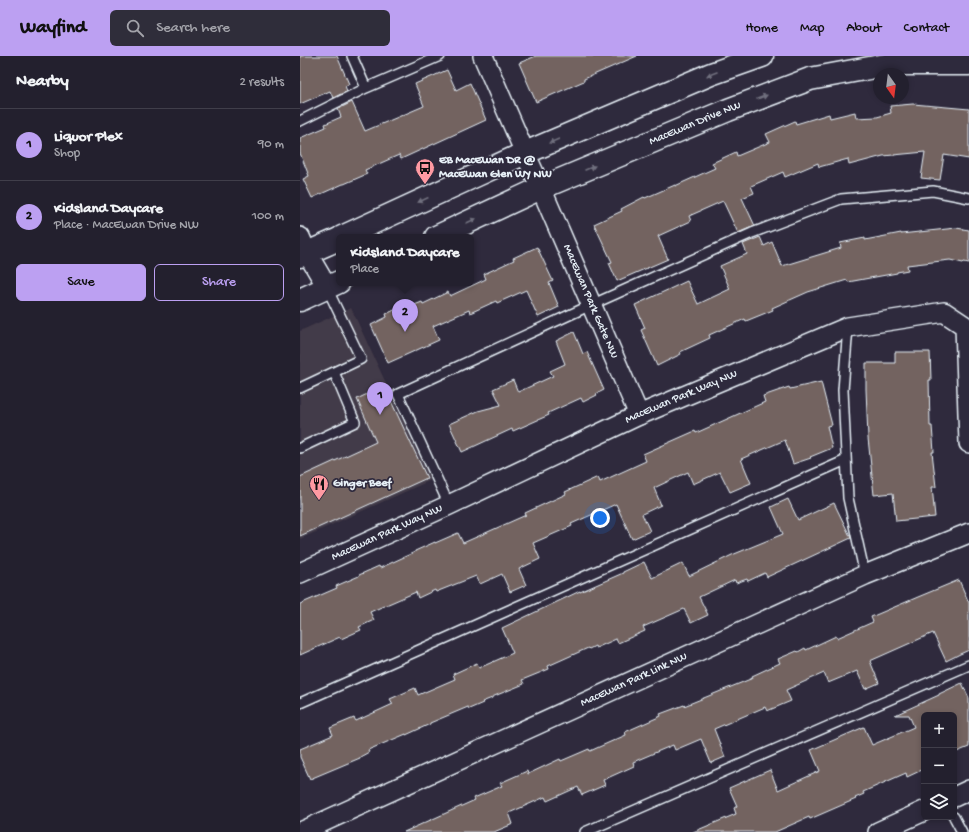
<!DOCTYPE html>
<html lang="en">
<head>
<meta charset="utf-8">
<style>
	body { margin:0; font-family:"Gochi Hand",sans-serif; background:#2f2d3a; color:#f1f3f6 }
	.controls { position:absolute; right:12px; bottom:12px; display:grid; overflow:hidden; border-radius:6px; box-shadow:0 2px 6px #0003 }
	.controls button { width:36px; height:36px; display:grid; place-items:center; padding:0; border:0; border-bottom:1px solid #403e4a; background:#23202e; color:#f1f3f6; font:20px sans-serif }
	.compass { position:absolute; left:573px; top:12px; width:36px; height:36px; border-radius:50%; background:#23202e; box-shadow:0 2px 6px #0003; rotate:166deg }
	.you { position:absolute; left:300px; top:462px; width:14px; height:14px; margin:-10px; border:3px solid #fff; border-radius:50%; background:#1a73e8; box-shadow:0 0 0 6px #1a73e833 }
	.badge { display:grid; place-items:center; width:26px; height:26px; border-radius:50%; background:#bca0f2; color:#111; font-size:13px; font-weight:700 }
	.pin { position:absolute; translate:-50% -33px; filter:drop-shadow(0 1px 2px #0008) }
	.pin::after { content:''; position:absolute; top:21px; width:14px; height:12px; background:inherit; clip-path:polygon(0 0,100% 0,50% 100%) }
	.popup { position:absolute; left:36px; top:178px; width:138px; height:52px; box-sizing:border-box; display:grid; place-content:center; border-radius:6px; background:#23202e; filter:drop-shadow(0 1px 3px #0005); font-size:13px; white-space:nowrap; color:#a3a3aa }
	.popup b { font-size:15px; color:#f1f3f6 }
	.popup::after { content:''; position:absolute; left:50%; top:100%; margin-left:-8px; border:8px solid transparent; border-top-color:#23202e }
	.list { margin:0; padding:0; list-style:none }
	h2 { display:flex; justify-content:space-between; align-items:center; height:52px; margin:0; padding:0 16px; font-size:17px }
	h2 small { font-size:13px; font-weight:400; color:#a3a3aa }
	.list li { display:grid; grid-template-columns:26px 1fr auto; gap:12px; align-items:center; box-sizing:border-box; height:72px; padding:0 16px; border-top:1px solid #403e4a }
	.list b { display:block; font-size:15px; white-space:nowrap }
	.list p { margin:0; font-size:13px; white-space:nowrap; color:#a3a3aa }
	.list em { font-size:13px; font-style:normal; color:#a3a3aa }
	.actions { display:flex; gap:8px; padding:12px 16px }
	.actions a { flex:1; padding:9px 0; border:1px solid #bca0f2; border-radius:6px; text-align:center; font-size:14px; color:#bca0f2 }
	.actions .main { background:#bca0f2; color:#111 }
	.icon { flex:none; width:22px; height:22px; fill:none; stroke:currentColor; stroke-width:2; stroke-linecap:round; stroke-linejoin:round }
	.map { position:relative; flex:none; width:669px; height:776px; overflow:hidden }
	header { display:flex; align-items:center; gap:24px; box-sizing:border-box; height:56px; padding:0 20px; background:#bca0f2; color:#111 }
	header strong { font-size:19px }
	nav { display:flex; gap:22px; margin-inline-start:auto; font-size:14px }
	.search { width:280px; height:36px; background:#2f2d3a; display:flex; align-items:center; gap:10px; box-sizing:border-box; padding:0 14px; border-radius:6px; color:#a3a3aa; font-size:15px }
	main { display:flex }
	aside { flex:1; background:#23202e }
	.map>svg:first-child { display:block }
</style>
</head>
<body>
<header>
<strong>Wayfind</strong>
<div class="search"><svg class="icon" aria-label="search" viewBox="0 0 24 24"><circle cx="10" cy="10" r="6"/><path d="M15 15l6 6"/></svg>Search here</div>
<nav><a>Home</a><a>Map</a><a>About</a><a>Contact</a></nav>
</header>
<main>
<aside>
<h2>Nearby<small>2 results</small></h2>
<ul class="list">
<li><span class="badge">1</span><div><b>Liquor Plex</b><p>Shop</p></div><em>90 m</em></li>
<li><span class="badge">2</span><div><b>Kidsland Daycare</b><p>Place · MacEwan Drive NW</p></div><em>100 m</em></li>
</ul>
<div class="actions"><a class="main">Save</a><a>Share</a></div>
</aside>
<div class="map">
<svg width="669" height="776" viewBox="0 0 669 776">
	<rect width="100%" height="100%" fill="#2f2a3d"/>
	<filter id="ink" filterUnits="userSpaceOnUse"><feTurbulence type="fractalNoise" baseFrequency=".025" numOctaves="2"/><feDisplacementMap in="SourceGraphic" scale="8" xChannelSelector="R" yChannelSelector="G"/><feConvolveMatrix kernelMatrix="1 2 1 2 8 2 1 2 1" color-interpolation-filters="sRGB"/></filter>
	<g filter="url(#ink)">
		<path fill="#433b48" d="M51 252 131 424 0 483V275Z"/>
		<path fill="#736360" stroke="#e8f1f8" d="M0 0H37L49 28 45 30 47 35 33 42 30 35 0 48Z
			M236 0H337L284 23V25L236 46 219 7Z
			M147 14 156 34 170 27 186 64 101 103 99 99 65 114 67 118 44 128H43L12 142 3 123 9 120 0 97V82L26 71 25 68 41 61 38 53 52 46 65 75 124 50 115 28Z
			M613 48 669 53V103L644 99 640 124 621 122 625 96 583 100 549 109 548 103 519 111 518 107 485 121 483 116 451 130 454 137 442 142 455 170 438 177 423 145 389 160 391 165 358 180 368 203 317 225 309 207 312 206 294 168 322 155 321 153 344 141 345 142 375 129V130L415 112 412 107 436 96 437 100 470 86 466 78 495 65 496 68 529 58 530 62 555 56 556 62 577 61 591 57 590 50Z
			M656 172 669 174V207L664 206 663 207 650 204 607 209 608 214 597 216V217L548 226 547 224 508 236 472 252 473 254 446 265 445 263 409 279 410 282 380 296 381 298 357 310 341 274 345 272 335 249 387 225 398 248 430 233 420 210 447 198 443 188 460 181 464 190 472 186 482 210 541 192 540 187 565 182V184L601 177V178Z
			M237 191 253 225 249 227 259 251 238 261 226 234 197 247 196 245 170 257 169 254 133 270 139 284 88 307 71 269 87 261 86 258 105 249 107 252 122 246 123 248 148 236 150 240 186 223 184 218 214 204 213 202Z
			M274 276 283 298 287 296 304 334 296 338 297 339 283 346 281 342 248 357 249 359 213 375 212 373 162 396 149 368 178 355 201 349 193 333 213 324 218 336 253 320 250 315 265 308 256 285Z
			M595 296H630L631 324H629L630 370H632L634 396H632L636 431H632L635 461 596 465 593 437 574 439 568 382 566 333V307H595Z
			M521 326 532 369 527 370 532 392 510 401 511 402 493 408 485 384 441 403 451 427 430 436 420 416 393 428 388 416 354 432 361 449 342 458 350 475 332 483 316 448 271 468 272 470 233 487 240 503 219 513 226 529 210 536 202 518 180 528 176 520 136 536 135 534 118 542 116 536 70 556 74 564 59 571 61 574 41 583 40 581 0 599V548L37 532 36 530 59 520V519L79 510 80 512 115 496V495L135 486V487L158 477 163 487 226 459 225 457 266 438 265 436 298 421 300 426 346 405 343 398 395 375 396 377 465 346 463 340 489 331 490 333Z
			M84 330 127 422 0 480V421L76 386 57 343Z
			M488 443 498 464 534 447 551 482 467 521 465 517 448 525 447 523 436 527 435 524 399 541 408 559 391 567 384 553 343 571 345 575 318 587 316 583 296 592 295 590 289 593 288 592 248 610 249 613 222 624 224 628 192 641V642L182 646 183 647 169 653 168 651 130 667V668L106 679V678L68 694 69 696 60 701V702L10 723 0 701V693L33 679 30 672 54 662 56 665 93 648 90 643 115 632 118 639 155 623 153 618 177 607 179 612 213 597 202 572 280 535V536L323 517V516L344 506 352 522 383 507 389 520 432 499 483 478 471 451Z
			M659 524 669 547V594L660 598 646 605 633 577 570 605 579 627 565 633 557 615 528 627 524 617 486 634 491 645 467 655 465 651 414 673 425 701 411 707 401 683 375 694 373 689 333 706 334 710 303 724 305 729 282 739 278 731 247 745 245 741 209 757 213 768 194 776H104L175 744 174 742 202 730 200 727 227 715 228 718 260 703 261 705 289 693 290 695 326 679 325 676 361 660 360 658 384 649V650L453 622 452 620 480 607 478 603 497 595 498 596 505 592 506 594 536 580 537 582 573 566 571 561 618 541Z
			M662 627 669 642V691L654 697V659H624V713L607 721 606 717 563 736 564 738 555 742 556 743 510 763 509 761 475 776H393L436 758 434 752 437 750 429 732 470 714 478 734 520 715 511 694 564 671 572 689 614 671 609 659H595L639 639V638Z"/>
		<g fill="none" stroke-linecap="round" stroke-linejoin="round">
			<g stroke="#e8f1f8" stroke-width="12">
				<path id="service" d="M52 0 66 32
					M0 65 66 32 140 0
					M548 271 543 334 548 442 565 519
					M0 332 34 316
					M0 392 55 366 34 316 61 303 27 232
					M149 449 98 338 291 249 452 177 541 143 633 135 669 142
					M0 647 546 404
					M654 761 662 776
					M285 776 669 609"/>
			</g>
			<g stroke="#e8f1f8" stroke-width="22">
				<g id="minor">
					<path id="s1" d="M183 0 225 97 241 132 339 359"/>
					<path d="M0 181 7 197 27 231"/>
					<path id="s2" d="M0 517 149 449 339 359 548 271 644 256 665 270 669 387"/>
					<path d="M654 741 669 734"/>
					<path id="s3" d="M1 776 565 519 669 477"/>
					<path d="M578 776 624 755"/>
				</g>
			</g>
			<g stroke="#e8f1f8" stroke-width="25">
				<g id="tertiary">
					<path d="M42 181 225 97 411 18 462 0"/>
					<path id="s4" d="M136 181 241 132 428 54 510 23 591 8H669"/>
					<path d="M0 200 39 183"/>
					<path d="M0 244 39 226"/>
				</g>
			</g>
			<use href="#service" stroke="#2f2a3d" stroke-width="9"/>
			<use href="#minor" stroke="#2f2a3d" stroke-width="19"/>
			<use href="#tertiary" stroke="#2f2a3d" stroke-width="22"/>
		</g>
		<defs><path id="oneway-solid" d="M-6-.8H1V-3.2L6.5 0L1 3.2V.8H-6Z"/></defs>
		<g fill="#70707e">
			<use href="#oneway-solid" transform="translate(412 18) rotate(159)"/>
			<use href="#oneway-solid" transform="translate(462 41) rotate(-21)"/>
			<use href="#oneway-solid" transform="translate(254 85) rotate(157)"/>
			<use href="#oneway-solid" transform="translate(290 112) rotate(-23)"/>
			<use href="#oneway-solid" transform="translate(123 144) rotate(155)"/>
			<use href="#oneway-solid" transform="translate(171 165) rotate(-25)"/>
		</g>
	</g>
	<defs>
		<g id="bus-pin" transform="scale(1)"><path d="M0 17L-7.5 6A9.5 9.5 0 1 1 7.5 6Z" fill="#ff9aa2" stroke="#2f2a3d"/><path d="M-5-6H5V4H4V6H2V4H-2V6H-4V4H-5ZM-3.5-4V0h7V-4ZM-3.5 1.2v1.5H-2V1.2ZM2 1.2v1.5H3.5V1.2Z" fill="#111"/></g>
		<g id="restaurant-pin" transform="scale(1)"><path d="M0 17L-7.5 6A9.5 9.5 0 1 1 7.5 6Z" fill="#ff9aa2" stroke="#2f2a3d"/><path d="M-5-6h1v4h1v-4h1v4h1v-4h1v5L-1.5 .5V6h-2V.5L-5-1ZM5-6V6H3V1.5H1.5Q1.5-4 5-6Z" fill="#111"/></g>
	</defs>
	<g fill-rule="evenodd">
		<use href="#bus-pin" x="125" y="112"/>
		<use href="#restaurant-pin" x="19" y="428"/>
	</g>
	<g text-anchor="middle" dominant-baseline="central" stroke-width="3.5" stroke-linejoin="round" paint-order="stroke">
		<g font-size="12" fill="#e8f1f8" stroke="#2f2a3d">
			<text stroke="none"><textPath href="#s4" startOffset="283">MacEwan Drive NW</textPath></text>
			<text stroke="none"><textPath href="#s1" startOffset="268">MacEwan Park Gate NW</textPath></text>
			<text stroke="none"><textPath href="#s2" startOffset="420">MacEwan Park Way NW</textPath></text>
			<text stroke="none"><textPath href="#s2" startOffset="96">MacEwan Park Way NW</textPath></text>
			<text stroke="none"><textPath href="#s3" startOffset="366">MacEwan Park Link NW</textPath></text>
		</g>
		<g font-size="12" font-weight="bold" fill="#e8f1f8" stroke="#2f2a3d" text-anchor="start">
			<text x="139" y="105">EB MacEwan DR @<tspan x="139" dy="14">MacEwan Glen WY NW</tspan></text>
			<text x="33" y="428">Ginger Beef</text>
		</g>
	</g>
</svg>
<div class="controls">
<button>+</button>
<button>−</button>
<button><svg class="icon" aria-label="layers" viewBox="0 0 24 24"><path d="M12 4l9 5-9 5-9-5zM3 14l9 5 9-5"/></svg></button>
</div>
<svg class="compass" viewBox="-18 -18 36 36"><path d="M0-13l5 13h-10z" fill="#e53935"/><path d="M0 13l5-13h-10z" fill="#a3a3aa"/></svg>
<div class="you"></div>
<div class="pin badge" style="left:80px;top:359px">1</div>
<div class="pin badge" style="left:105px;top:276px">2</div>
<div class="popup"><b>Kidsland Daycare</b>Place</div>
</div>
</main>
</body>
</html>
